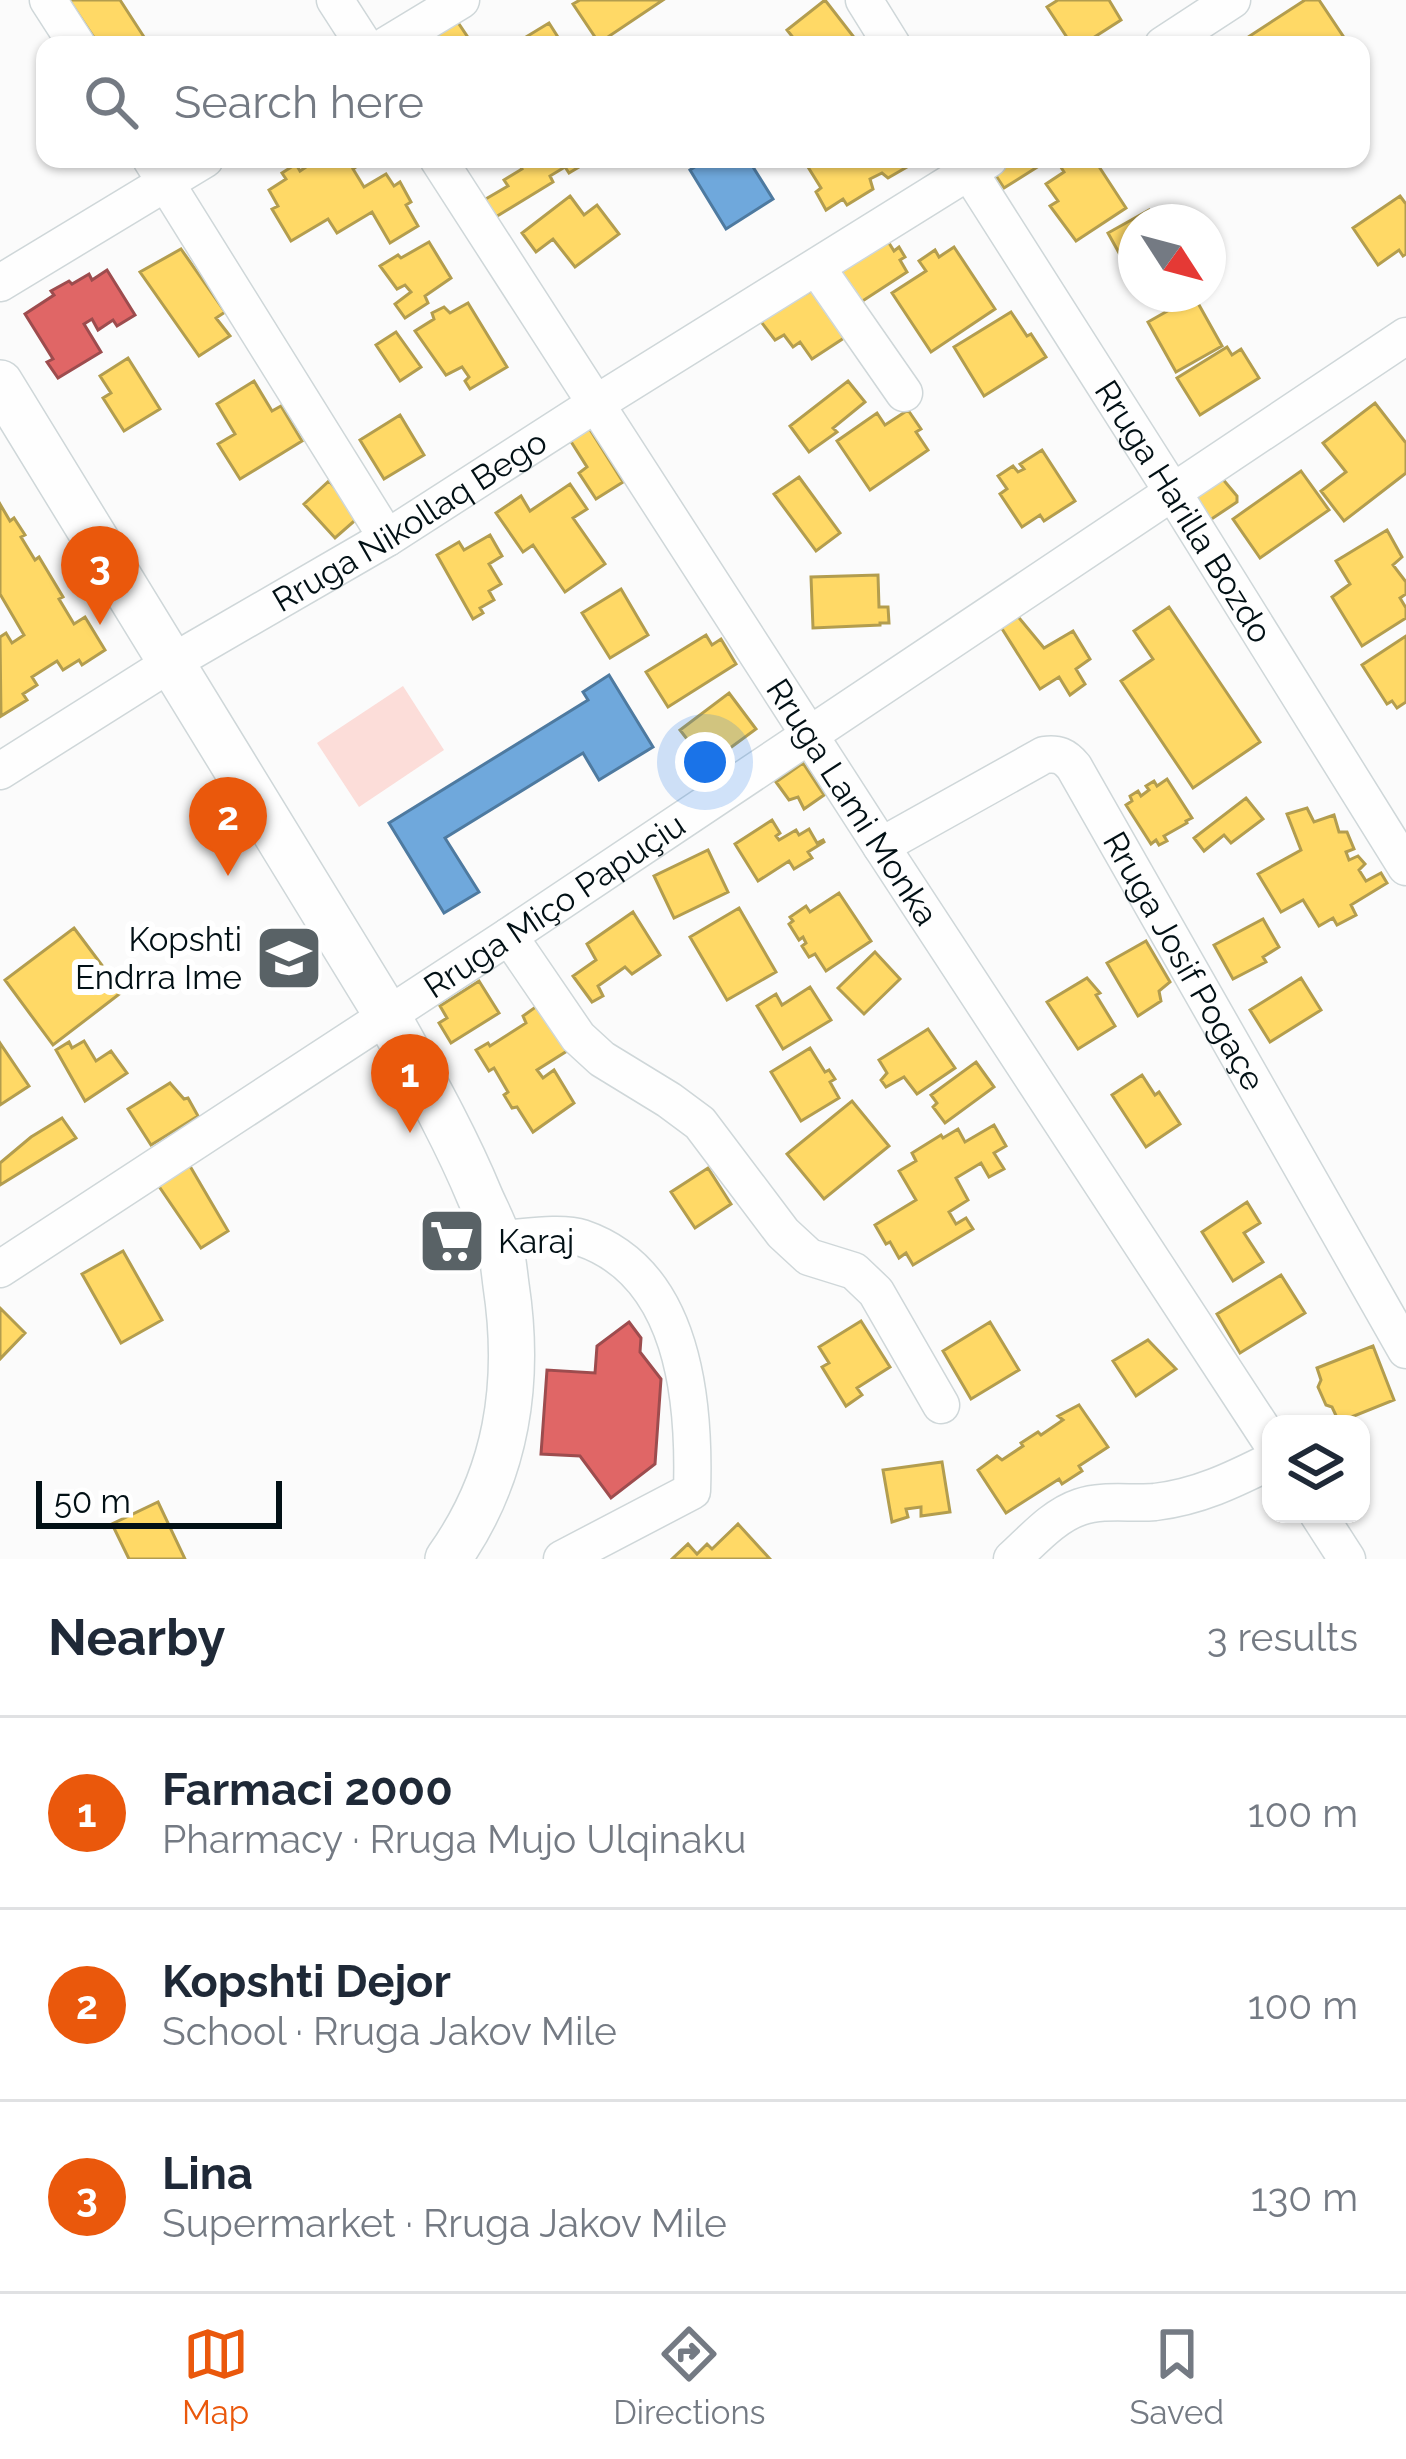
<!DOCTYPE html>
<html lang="en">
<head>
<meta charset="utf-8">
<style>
	body { margin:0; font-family:Raleway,sans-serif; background:#f6f6f7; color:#1f2937 }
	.controls { position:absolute; right:36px; bottom:36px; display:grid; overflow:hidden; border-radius:24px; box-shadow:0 3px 9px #0004 }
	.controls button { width:108px; height:108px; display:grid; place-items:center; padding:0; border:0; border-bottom:3px solid #e0e1e3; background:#fff; color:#1f2937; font:60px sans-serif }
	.compass { position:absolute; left:1118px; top:204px; width:108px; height:108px; border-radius:50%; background:#fff; box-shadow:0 3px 9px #0004; rotate:126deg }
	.scale { position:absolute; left:36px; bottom:30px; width:246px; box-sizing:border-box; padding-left:12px; border:6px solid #021015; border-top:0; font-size:33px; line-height:42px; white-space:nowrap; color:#021015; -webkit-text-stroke:9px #fff; paint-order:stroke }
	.you { position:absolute; left:705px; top:762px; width:42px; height:42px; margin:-30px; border:9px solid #fff; border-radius:50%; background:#1a73e8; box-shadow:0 0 0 18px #1a73e833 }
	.badge { display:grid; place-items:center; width:78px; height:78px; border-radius:50%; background:#ea580c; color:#fff; font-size:39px; font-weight:700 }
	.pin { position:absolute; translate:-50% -99px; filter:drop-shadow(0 3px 6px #0008) }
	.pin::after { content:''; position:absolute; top:63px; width:42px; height:36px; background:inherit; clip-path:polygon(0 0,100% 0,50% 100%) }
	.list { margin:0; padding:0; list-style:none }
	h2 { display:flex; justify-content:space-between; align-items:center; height:156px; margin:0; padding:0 48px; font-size:51px }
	h2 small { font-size:39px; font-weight:400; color:#747a83 }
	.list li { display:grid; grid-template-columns:78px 1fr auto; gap:36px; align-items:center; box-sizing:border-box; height:192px; padding:0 48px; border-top:3px solid #e0e1e3 }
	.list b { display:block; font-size:45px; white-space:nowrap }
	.list p { margin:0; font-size:39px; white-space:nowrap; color:#747a83 }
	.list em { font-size:39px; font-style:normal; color:#747a83 }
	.icon { flex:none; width:66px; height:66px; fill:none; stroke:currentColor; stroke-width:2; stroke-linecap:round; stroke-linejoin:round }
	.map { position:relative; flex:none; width:1406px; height:1559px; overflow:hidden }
	.search { position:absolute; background:#fff; box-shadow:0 3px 9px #0004; left:36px; right:36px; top:36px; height:132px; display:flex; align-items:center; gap:30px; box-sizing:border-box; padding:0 42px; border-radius:24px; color:#747a83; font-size:45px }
	.sheet { height:732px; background:#fff }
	nav { display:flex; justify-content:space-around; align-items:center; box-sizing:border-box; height:168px; border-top:3px solid #e0e1e3; background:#fff; font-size:33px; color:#747a83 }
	nav a { display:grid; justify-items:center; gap:6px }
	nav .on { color:#ea580c }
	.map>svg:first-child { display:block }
</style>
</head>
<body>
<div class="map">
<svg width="1406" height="1559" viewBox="0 0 1406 1559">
	<rect width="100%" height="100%" fill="#fbfbfb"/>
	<path fill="#fcddd9" d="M403 686 444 750 359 807 317 743Z"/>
	<path fill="#ffd966" stroke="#b39d4e" stroke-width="3" d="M69 0H120L146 40 139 45H99Z
		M580 0H663L599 43 573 4Z
		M825 0 860 45H799L787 30Z
		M1058 0H1109L1121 20 1082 45H1072L1047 7Z
		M1305 0H1319L1347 42 1343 45H1236Z
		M455 18 469 39 461 45H422L420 42Z
		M549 23 563 45H516V43Z
		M310 159H357L360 164 353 169 364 187 386 174 394 186 400 182 411 202 406 205 418 226 390 243 372 212 337 233 328 219 291 241 272 209 278 206 269 190 286 179 282 173 296 164 300 171 312 163Z
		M517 159H581L584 164 569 173 565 167 550 176 553 182 494 218 484 200 508 186 504 180 522 169Z
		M803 159H914L916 164 914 163 888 178 882 173 870 179 873 189 847 205 843 199 826 210 816 192 821 188Z
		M1005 159H1050L1004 188 991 168Z
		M1061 159H1094L1126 208 1076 241 1050 206 1058 201 1046 184 1064 172 1057 161Z
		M570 196 584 215 597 205 619 234 575 267 553 239 536 252 522 233Z
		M1400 196 1406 204V254L1403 256 1399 250 1378 265 1353 228Z
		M1149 210 1155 222H1136V278L1134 280 1108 233Z
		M884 235 894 251 899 247 905 257 900 260 907 272 861 302 837 266Z
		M429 242 451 278 425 296 428 303 405 318 395 304 411 292 405 285 397 289 380 266 398 255 401 258Z
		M954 247 995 309 931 352 892 293 926 271 919 261 935 250 939 257Z
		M181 249 225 312 216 318 230 336 199 356 140 272Z
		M815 289 847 336 812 359 800 342 793 347 784 335 775 340 759 319Z
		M1194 296 1222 346 1176 372 1148 322Z
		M468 303 507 367 470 389 465 381 469 377 462 367 446 375 415 331 434 319 432 313 444 307 450 313Z
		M1011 312 1027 336 1031 334 1046 357 984 396 954 347Z
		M396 332 421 367 400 381 376 345Z
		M1227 347 1232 355 1241 349 1259 378 1200 415 1177 378Z
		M128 358 160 409 124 431 103 398 111 393 100 376Z
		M254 381 272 411 281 406 302 441 240 479 218 444 235 434 217 404Z
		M848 381 865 402 833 428 837 432 809 452 790 426Z
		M1375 403 1406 443V473L1344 521 1321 491 1346 472 1323 443Z
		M908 410 921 429 916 432 928 450 870 490 837 441 877 413 885 425Z
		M400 415 424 455 384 479 360 440Z
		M589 428 623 482 596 499 579 473 587 467 570 440Z
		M1042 450 1075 501 1044 521 1040 515 1022 527 1000 494 1007 489 998 476 1013 466 1018 472 1024 469 1020 464Z
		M1301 471 1329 510 1260 558 1233 519Z
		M799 477 840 533 816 551 774 494Z
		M1221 477 1237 496V502L1210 520 1192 497Z
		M329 481 360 516 335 538 304 504Z
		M570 484 587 509 573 518 605 564 565 592 533 545 523 552 496 513 521 496 530 511Z
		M0 504 10 521 14 518 25 535 21 537 35 560 39 557 63 597 59 599 74 624 85 617 105 650 82 665 79 660 63 670 57 661 32 677 37 685 23 694 27 700 1 716 0 637 6 633 12 643 24 635 0 594Z
		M1387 530 1402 557 1393 565 1406 582V594L1400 598 1406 608V618L1362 646 1332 597 1350 584 1336 561Z
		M490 535 502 556 489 564 501 584 489 591 494 600 480 608 483 613 473 619 437 555 459 542 464 550Z
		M878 575 879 607H888L889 623H880V625L813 628 811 577Z
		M621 589 648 635 610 658 582 613Z
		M1169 607 1260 742 1193 788 1121 681 1153 659 1134 631Z
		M1015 613 1044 648 1073 631 1090 659 1076 669 1085 684 1070 695 1059 677 1040 689 999 624Z
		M706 635 712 645 721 639 736 664 668 707 646 672Z
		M1406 636V702L1397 708 1392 701 1387 704 1362 665Z
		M729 693 756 729 707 765 680 730Z
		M803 763 824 795 804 809 798 797 789 800 776 782Z
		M1167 779 1192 818 1186 821 1187 823 1164 836 1167 841 1159 845 1156 840 1151 844 1126 805 1132 801 1130 796 1138 791 1141 796 1149 790 1146 786 1154 781 1157 786Z
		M1246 798 1263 819 1231 843 1224 835 1204 851 1194 838Z
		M1307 808 1314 822 1334 815 1339 832H1347L1354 849 1346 852 1349 860 1358 856 1365 864 1359 870 1366 881 1381 873 1387 883 1351 905 1356 915 1337 925 1333 918 1319 926 1303 900 1281 912 1258 874 1301 850 1287 814Z
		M772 820 780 833 776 836 779 840 796 830 799 835 809 829 817 843 823 840 824 842 808 852 812 858 794 869 789 861 758 881 735 844Z
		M708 850 728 892 674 918 654 876Z
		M839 893 871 941 826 971 815 954 809 957 802 946 806 943 803 937 799 940 789 924 793 921 790 917 806 906 810 912Z
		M739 908 776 972 727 1000 690 937Z
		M633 912 660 955 632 974 625 967 598 986 603 996 592 1002 573 976 596 960 587 944Z
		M1263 919 1279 947 1263 957 1266 962 1233 979 1214 945Z
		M74 928 122 992 53 1045 5 980Z
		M1146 941 1170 982 1159 991 1161 1001 1138 1016 1107 963Z
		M875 952 900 979 864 1014 838 988Z
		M1087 978 1100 993 1096 995 1115 1026 1078 1049 1047 1002Z
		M1301 978 1321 1010 1270 1042 1250 1010Z
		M479 981 499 1013 451 1043 439 1023 447 1018 440 1006Z
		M810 987 831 1020 783 1049 757 1006 776 994 782 1005Z
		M537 1006 567 1051 537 1070 543 1078 554 1070 574 1103 533 1132 517 1107 512 1108 504 1095 508 1092 494 1068 489 1071 476 1050 488 1043 490 1046 526 1023 523 1016Z
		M928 1029 955 1068 917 1094 904 1077 886 1087 881 1080 887 1073 879 1060Z
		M84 1041 96 1061 111 1051 127 1073 85 1101 56 1050 69 1042 72 1048Z
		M0 1043 29 1086 0 1105Z
		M810 1048 825 1072 829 1070 835 1079 830 1082 839 1098 801 1121 771 1072Z
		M976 1062 994 1087 945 1123 933 1107 937 1103 931 1095Z
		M1142 1075 1155 1095 1159 1092 1180 1124 1146 1147 1112 1095Z
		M170 1083 184 1099 188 1098 198 1116 151 1145 128 1109Z
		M852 1101 889 1146 824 1199 787 1154Z
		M62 1118 76 1138 0 1185V1163L31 1137Z
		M994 1125 1006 1146 994 1153 1004 1169 989 1177 981 1163 956 1178 968 1200 949 1212 956 1224 966 1218 973 1229 913 1265 906 1253 899 1258 890 1242 886 1244 875 1225 916 1200 899 1171 916 1161 912 1153 941 1135 943 1138 958 1129 965 1142Z
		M187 1161 228 1231 201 1248 154 1179Z
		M708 1168 731 1204 695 1228 671 1192Z
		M1247 1202 1260 1223 1244 1233 1263 1262 1233 1281 1202 1232Z
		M123 1251 162 1320 121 1343 82 1274Z
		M1281 1275 1305 1313 1240 1353 1217 1314Z
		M0 1308 25 1333 0 1359Z
		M861 1321 890 1367 857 1388 862 1395 846 1406 822 1367 829 1363 819 1347Z
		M990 1322 1019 1370 971 1399 943 1351Z
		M1148 1340 1176 1369 1136 1396 1113 1361Z
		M1373 1346 1394 1400 1339 1422 1332 1407 1326 1405 1318 1387 1321 1380 1317 1368Z
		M1079 1405 1108 1447 1079 1466 1082 1471 1062 1484 1059 1479 1006 1513 978 1470 997 1456 1002 1460 1023 1446 1021 1443 1038 1432 1041 1435 1063 1420 1058 1416Z
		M942 1462 950 1512 921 1516V1507L906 1509 908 1517 892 1522 883 1470Z
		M158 1502 185 1559H129L112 1524Z
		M738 1524 770 1559H672L688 1544 697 1554 707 1544 712 1549Z"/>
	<path fill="#e06666" stroke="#9d4c4e" stroke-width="3" d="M107 270 135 315 117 326 113 320 98 330 92 319 84 324 101 352 58 378 47 362 53 359 25 314 54 295 51 291 69 281 72 284 89 274 92 280Z
		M629 1322 641 1338 640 1352 661 1379 655 1464 611 1498 580 1456 541 1454 547 1370 595 1373 597 1346Z"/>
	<path fill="#6fa8dc" stroke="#4e7aa0" stroke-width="3" d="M707 159H748L773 199 726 229 690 170Z
		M609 675 653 747 599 780 583 753 445 838 479 892 444 913 389 823 588 700 583 692Z"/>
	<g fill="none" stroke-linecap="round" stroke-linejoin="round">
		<g stroke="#cfd7d9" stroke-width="39">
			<g id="minor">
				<path d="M48 0 77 45"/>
				<path d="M335 0 364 45"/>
				<path d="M864 0 892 45"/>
				<path d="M387 45 461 0"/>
				<path d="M1163 45 1232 0"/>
				<path d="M151 159 387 538"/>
				<path id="s1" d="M438 159 881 846 1271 1442"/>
				<path id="s2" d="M961 159 1172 491 1406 867"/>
				<path d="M817 268 904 393"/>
				<path d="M0 283 205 159"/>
				<path id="s3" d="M0 771 171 663 387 538 597 403 989 159"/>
				<path id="s4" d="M881 846 1044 755C1058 753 1065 756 1074 767L1406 1350"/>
				<path d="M509 936 578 1037 602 1059 669 1100 700 1123 783 1233 809 1257 854 1271 876 1292 941 1405"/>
				<path d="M498 1239C521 1238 561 1231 582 1238 684 1273 695 1399 692 1491L562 1559"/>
				<path id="s5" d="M0 1269 509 936 1406 336"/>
				<path d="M1318 1514 1347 1559"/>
				<path d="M1012 1559C1032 1541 1053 1516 1080 1507 1103 1499 1131 1504 1155 1502 1198 1497 1233 1480 1271 1461"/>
			</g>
		</g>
		<g stroke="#cfd7d9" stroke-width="48">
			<path id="major" d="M0 383 387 1015C420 1075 454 1134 480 1197 486 1211 494 1225 498 1239 503 1254 504 1270 506 1285 521 1384 507 1476 448 1559"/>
		</g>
		<use href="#minor" stroke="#fefefe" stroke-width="36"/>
		<use href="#major" stroke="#fefefe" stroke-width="45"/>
	</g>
	<defs>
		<g id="school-square" transform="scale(3.45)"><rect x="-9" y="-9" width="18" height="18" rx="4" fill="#596266" stroke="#fff"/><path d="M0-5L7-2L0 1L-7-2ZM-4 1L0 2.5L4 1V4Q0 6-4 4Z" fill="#fff"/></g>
		<g id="supermarket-square" transform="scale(3.45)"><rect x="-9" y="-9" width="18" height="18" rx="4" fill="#596266" stroke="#fff"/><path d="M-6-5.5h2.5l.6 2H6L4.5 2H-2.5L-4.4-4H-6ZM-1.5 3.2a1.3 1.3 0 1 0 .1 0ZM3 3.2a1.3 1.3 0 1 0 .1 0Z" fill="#fff"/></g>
	</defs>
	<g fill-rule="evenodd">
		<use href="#school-square" x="289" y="958"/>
		<use href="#supermarket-square" x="452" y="1241"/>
	</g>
	<g text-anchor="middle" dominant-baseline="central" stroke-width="12" stroke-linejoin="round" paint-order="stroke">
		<g font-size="33" fill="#021015" stroke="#fff">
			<text stroke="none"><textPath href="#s2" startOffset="417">Rruga Harilla Bozdo</textPath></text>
			<text stroke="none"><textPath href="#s3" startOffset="480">Rruga Nikollaq Bego</textPath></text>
			<text stroke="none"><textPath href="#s1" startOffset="765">Rruga Lami Monka</textPath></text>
			<text stroke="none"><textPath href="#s5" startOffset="663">Rruga Miço Papuçiu</textPath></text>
			<text stroke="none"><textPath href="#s4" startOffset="444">Rruga Josif Pogaçe</textPath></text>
		</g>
		<g font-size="33" fill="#021015" stroke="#fff" text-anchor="end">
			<text x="242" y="939">Kopshti<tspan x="242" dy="38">Endrra Ime</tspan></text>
			<text x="498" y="1241" text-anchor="start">Karaj</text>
		</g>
	</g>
</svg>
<div class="controls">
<button><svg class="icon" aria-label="layers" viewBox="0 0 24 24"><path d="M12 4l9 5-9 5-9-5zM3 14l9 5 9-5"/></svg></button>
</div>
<svg class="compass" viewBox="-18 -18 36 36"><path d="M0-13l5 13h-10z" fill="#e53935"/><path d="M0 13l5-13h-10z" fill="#747a83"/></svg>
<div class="scale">50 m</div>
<div class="you"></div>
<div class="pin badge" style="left:410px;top:1133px">1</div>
<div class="pin badge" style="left:228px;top:876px">2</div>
<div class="pin badge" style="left:100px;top:625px">3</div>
<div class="search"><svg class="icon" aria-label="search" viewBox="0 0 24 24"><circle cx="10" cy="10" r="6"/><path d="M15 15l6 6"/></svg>Search here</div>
</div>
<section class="sheet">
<h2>Nearby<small>3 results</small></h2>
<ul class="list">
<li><span class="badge">1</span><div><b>Farmaci 2000</b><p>Pharmacy · Rruga Mujo Ulqinaku</p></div><em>100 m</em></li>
<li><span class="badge">2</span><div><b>Kopshti Dejor</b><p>School · Rruga Jakov Mile</p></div><em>100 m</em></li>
<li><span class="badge">3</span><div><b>Lina</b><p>Supermarket · Rruga Jakov Mile</p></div><em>130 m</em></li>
</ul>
</section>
<nav>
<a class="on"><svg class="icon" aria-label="map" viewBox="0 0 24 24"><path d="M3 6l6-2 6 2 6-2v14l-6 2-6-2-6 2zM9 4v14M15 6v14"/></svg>Map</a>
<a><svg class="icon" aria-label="directions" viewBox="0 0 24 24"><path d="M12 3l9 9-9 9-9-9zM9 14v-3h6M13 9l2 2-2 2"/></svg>Directions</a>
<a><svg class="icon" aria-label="saved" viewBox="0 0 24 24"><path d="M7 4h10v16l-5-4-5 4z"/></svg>Saved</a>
</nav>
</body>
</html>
